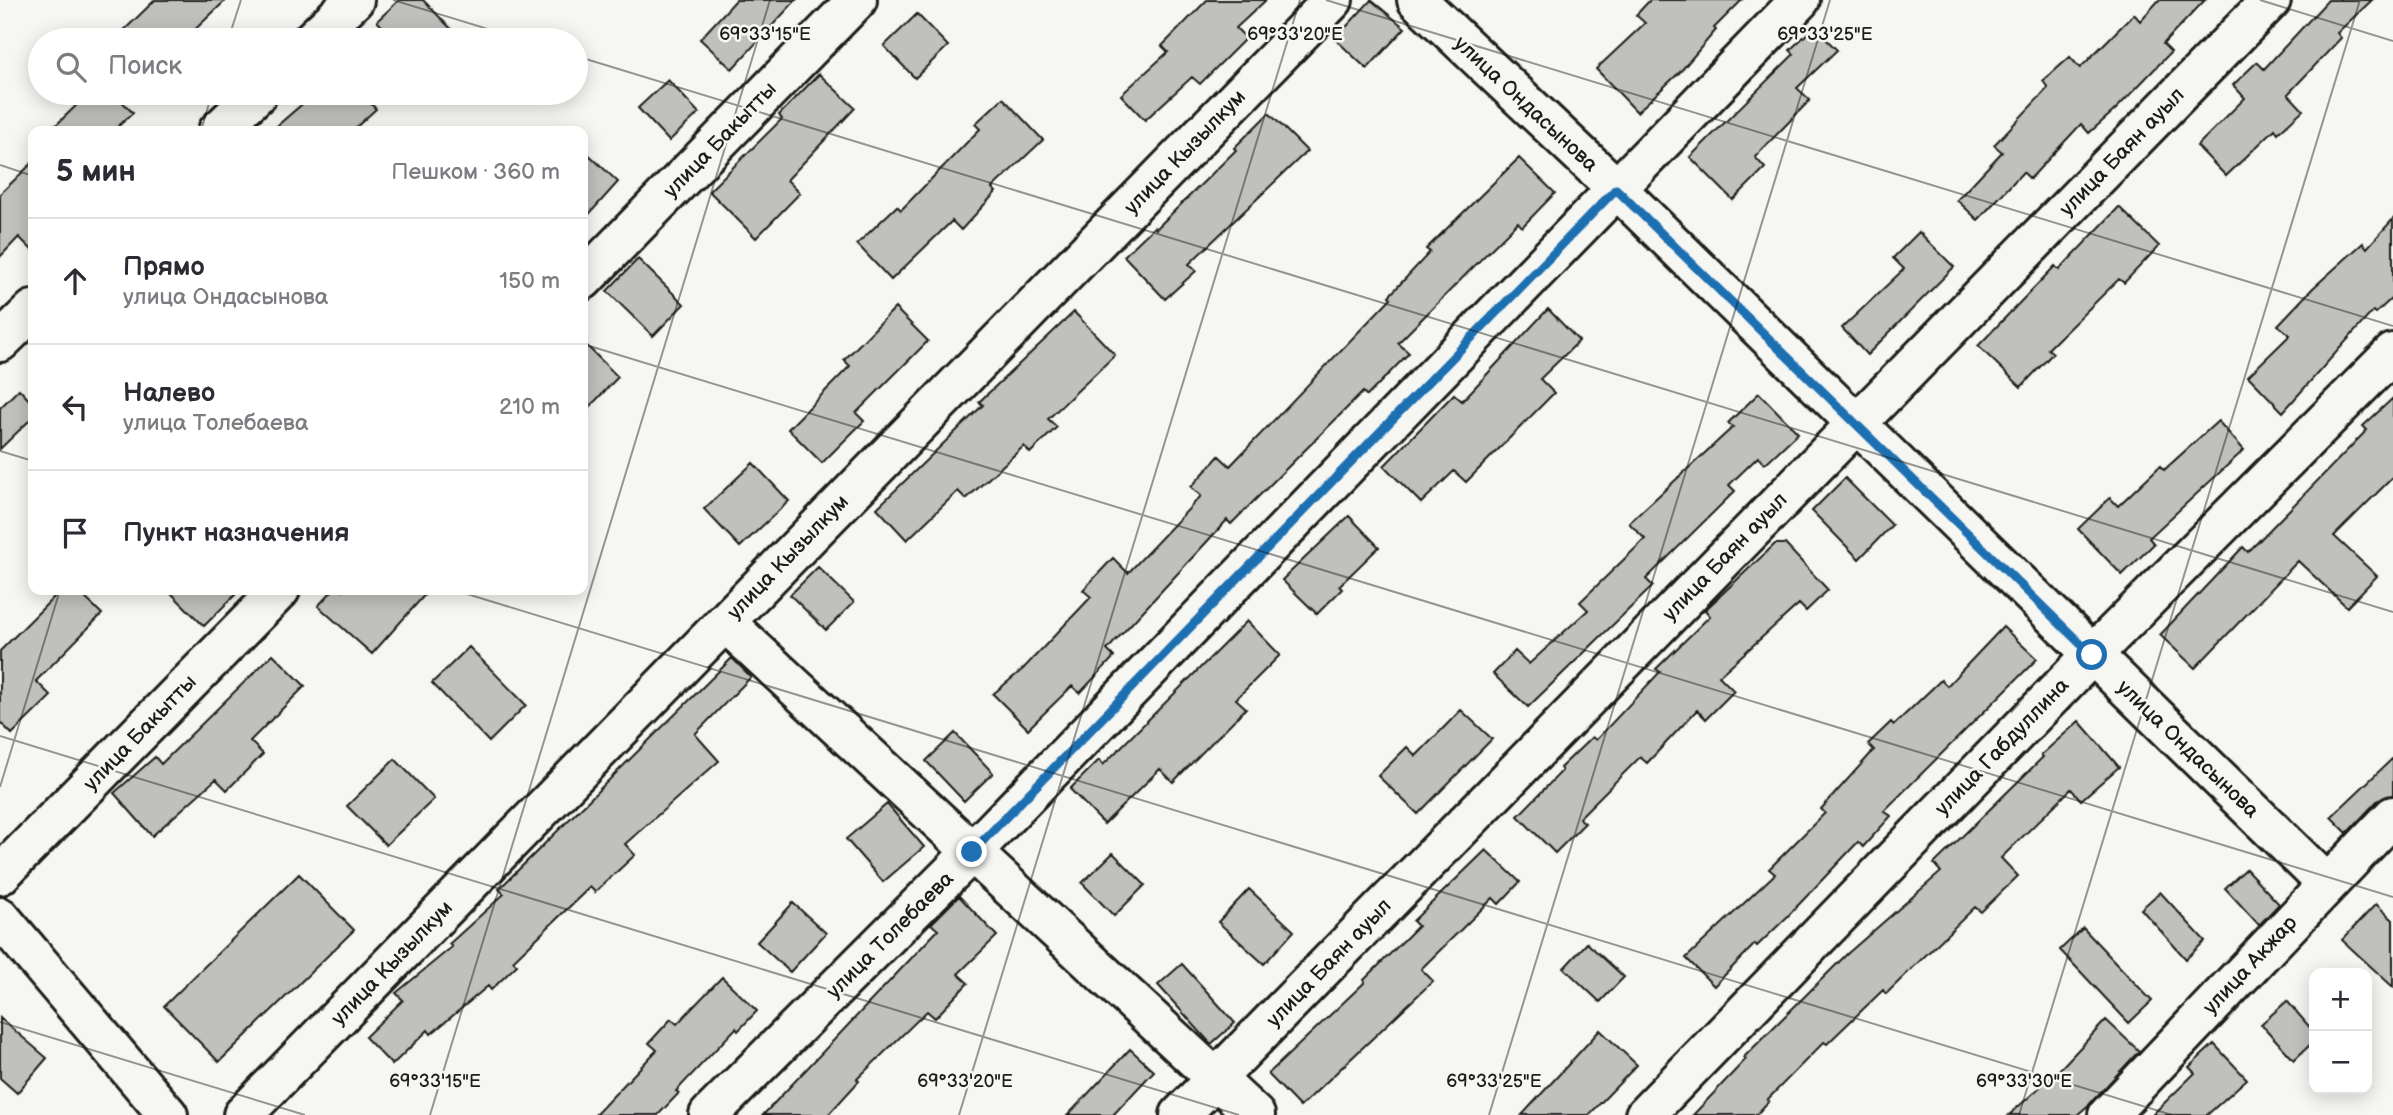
<!DOCTYPE html>
<html lang="ru">
<head>
<meta charset="utf-8">
<style>
	body { margin:0; font-family:"Balsamiq Sans",sans-serif; background:#f2f2f3; color:#2b2b33 }
	.controls { position:absolute; right:21px; bottom:21px; display:grid; overflow:hidden; border-radius:14px; box-shadow:0 4px 18px #0003 }
	.controls button { width:63px; height:63px; display:grid; place-items:center; padding:0; border:0; border-bottom:2px solid #e1e1e2; background:#fff; color:#2b2b33; font:35px sans-serif }
	.stop { position:absolute; width:21px; height:21px; margin:-16px; border:5px solid #1f6fb2; border-radius:50%; background:#fff }
	.stop.end { background:#1f6fb2; border-color:#fff; box-shadow:0 2px 7px #0008 }
	.list { margin:0; padding:0; list-style:none }
	h2 { display:flex; justify-content:space-between; align-items:center; height:91px; margin:0; padding:0 28px; font-size:30px }
	h2 small { font-size:23px; font-weight:400; color:#7c7c81 }
	.list li { display:grid; grid-template-columns:46px 1fr auto; gap:21px; align-items:center; box-sizing:border-box; height:126px; padding:0 28px; border-top:2px solid #e1e1e2 }
	.list b { display:block; font-size:26px; white-space:nowrap }
	.list p { margin:0; font-size:23px; white-space:nowrap; color:#7c7c81 }
	.list em { font-size:23px; font-style:normal; color:#7c7c81 }
	.icon { flex:none; width:38px; height:38px; fill:none; stroke:currentColor; stroke-width:2; stroke-linecap:round; stroke-linejoin:round }
	.map { position:relative; flex:none; width:2393px; height:1115px; overflow:hidden }
	.search { position:absolute; background:#fff; box-shadow:0 4px 18px #0003; left:28px; top:28px; width:560px; height:77px; display:flex; align-items:center; gap:18px; box-sizing:border-box; padding:0 24px; border-radius:38px; color:#7c7c81; font-size:26px }
	.panel { position:absolute; background:#fff; box-shadow:0 4px 18px #0003; left:28px; top:126px; width:560px; height:469px; border-radius:14px }
	.map>svg:first-child { display:block }
</style>
</head>
<body>
<div class="map">
<svg width="2393" height="1115" viewBox="0 0 2393 1115">
	<rect width="100%" height="100%" fill="#f6f6f2"/>
	<filter id="ink" filterUnits="userSpaceOnUse"><feTurbulence type="fractalNoise" baseFrequency=".0143" numOctaves="2"/><feDisplacementMap in="SourceGraphic" scale="14" xChannelSelector="R" yChannelSelector="G"/><feConvolveMatrix kernelMatrix="1 2 1 2 8 2 1 2 1" color-interpolation-filters="sRGB"/></filter>
	<g filter="url(#ink)">
		<path fill="#c0c0bd" stroke="#1c1c1c" stroke-width="2" d="M155 0H226L184 40H114Z
			M399 0H423L462 40H395L377 21Z
			M736 0H796L732 69 700 39Z
			M1207 0H1266L1236 28 1246 38 1200 84 1192 77 1145 120 1121 95 1168 52 1162 46Z
			M1371 0 1405 28 1367 69 1335 39Z
			M1650 0H1742L1714 28 1716 30 1680 72 1637 112 1596 69 1645 23 1636 15Z
			M2159 0H2205L2163 44 2171 52 2116 109 2089 133 2081 124 2030 179 2023 172 1978 220 1957 200 2002 152 1994 145 2048 88 2043 81 2070 57 2080 68 2134 14 2140 21Z
			M2328 0H2372L2337 33 2341 38 2288 94 2303 110 2278 133 2275 129 2226 176 2197 146 2245 98 2233 85 2257 62 2264 69Z
			M917 14 948 46 915 78 884 46Z
			M1814 27 1837 50 1797 88 1810 100 1755 157 1765 168 1733 200 1690 157 1794 54 1790 50Z
			M819 74 855 108 787 180 800 193 756 238 709 191 782 119 779 115Z
			M668 80 699 113 669 141 638 108Z
			M89 93H114L133 113 113 131H50Z
			M315 93H361L376 109 352 131H271Z
			M1003 98 1043 140 992 188 996 192 961 230 952 221 891 280 857 244 897 206 901 210 980 129 975 124Z
			M1269 113 1307 151 1189 264 1196 271 1165 299 1124 256 1154 227 1156 229 1236 150 1234 148Z
			M583 149 618 182 583 221Z
			M1519 158 1555 193 1522 227 1518 222 1398 343 1409 353 1367 396 1363 392 1231 524 1227 520 1107 650 1114 657 1080 693 1072 686 1028 729 993 694 1023 669 1091 597 1083 590 1113 558 1128 573 1201 496 1191 487 1219 456 1230 466 1391 298 1389 296 1430 252 1426 249Z
			M33 162V251L19 237 0 257V194Z
			M2119 207 2159 246 2124 283 2119 279 2048 349 2053 353 2021 387 1978 346 2055 266 2059 270Z
			M2393 219V297L2376 313 2373 311 2283 412 2248 376 2290 335 2278 325 2313 288 2363 243 2367 248Z
			M1919 232 1954 267 1867 355 1842 328 1904 269 1893 258Z
			M638 259 684 304 653 336 607 291Z
			M895 308 928 341 856 413 864 421 822 463 788 429 850 366 844 360Z
			M1548 309 1579 341 1540 379 1554 393 1466 482 1454 471 1421 503 1384 466 1454 394 1462 401Z
			M1074 312 1115 355 1048 419 1057 427 1030 453 1024 446 966 499 958 491 907 540 877 508 983 405 979 402Z
			M583 342 618 377 583 414Z
			M19 389 33 404V417L0 449V408Z
			M1759 393 1798 433 1767 462 1764 464 1758 457 1729 485 1735 491 1646 579 1653 586 1528 707 1493 674 1515 651 1529 664 1588 610 1580 602 1645 539 1629 523 1733 427 1728 423Z
			M2393 398V477L2334 536 2377 576 2347 607 2298 561 2195 668 2160 635 2243 547 2248 552 2367 430 2363 426Z
			M2218 421 2244 450 2149 538 2154 544 2122 575 2078 529 2110 498 2118 506 2160 466 2164 470Z
			M753 463 789 501 740 547 704 509Z
			M1845 478 1892 525 1859 559 1812 511Z
			M1349 516 1379 547 1339 586 1342 589 1317 614 1282 580Z
			M1775 544H1785L1828 590 1806 611 1799 604 1719 676 1734 691 1706 719 1697 710 1647 763 1640 757 1579 818 1585 823 1555 853 1518 816 1562 771 1560 768 1592 737 1596 740 1660 672 1656 669 1710 616 1705 610Z
			M818 567 854 602 826 630 790 595Z
			M61 590H77L102 614 36 681 51 696 12 734 0 722V651Z
			M168 590H240L204 626Z
			M333 590H429L372 654 318 606Z
			M1247 621 1280 655 1236 699 1246 708 1173 782 1160 769 1104 824 1070 789 1099 760 1103 765Z
			M2003 627 2037 659 1884 811 1891 816 1863 847 1858 842 1787 917 1757 946 1755 944 1714 986 1686 958 1775 874 1769 869 1825 813 1821 809 1874 750 1868 744 1891 722 1894 725 1941 680 1947 686Z
			M469 647 526 705 489 742 432 683Z
			M273 654 305 686 250 741 263 754 227 790 216 779 152 836 114 793 155 757 161 764Z
			M732 658 751 677 695 734 719 761 625 844 635 855 595 892 590 887 513 961 517 965 491 990 488 986 431 1034 428 1030 392 1065 365 1037 403 1000 396 993 452 947 449 944 504 894 499 889Z
			M1461 710 1492 739 1418 814 1378 776 1407 747 1416 756Z
			M2079 721 2119 767 2081 800 2071 789 2001 858 2018 876 1981 912 1975 907 1886 994 1883 990 1827 1044 1824 1042 1767 1100 1769 1101 1756 1115H1693L1746 1059 1744 1057 1847 954 1941 872 1934 864 2043 757 2041 755Z
			M955 733 993 773 964 801 926 761Z
			M2393 758V795L2377 801 2347 833 2331 817Z
			M395 759 434 799 386 845 347 806Z
			M887 804 924 847 883 882 846 839Z
			M1486 850 1520 882 1499 904 1493 898 1421 969 1433 981 1300 1107 1268 1074 1365 982 1364 980 1418 926 1413 921Z
			M1113 853 1145 885 1114 916 1082 883Z
			M2246 869 2279 904 2259 925 2225 888Z
			M299 874 354 930 219 1062 164 1006Z
			M1249 889 1294 931 1264 964 1218 922Z
			M2160 892 2205 941 2186 959 2141 909Z
			M959 896 997 936 958 974 968 983 935 1018 927 1011 857 1079 859 1081 828 1115H763L938 930 931 924Z
			M793 903 826 933 790 972 757 942Z
			M2376 904 2393 920V987L2342 940Z
			M2083 928 2152 1001 2129 1023 2060 950Z
			M1587 943 1624 977 1600 1002 1564 968Z
			M1182 964 1235 1023 1211 1044 1158 985Z
			M722 977 757 1011 738 1031 736 1028 676 1091 679 1093 658 1115H595L657 1050 649 1043 671 1019 677 1024Z
			M2287 1001 2314 1032V1041L2294 1060 2261 1024Z
			M0 1018 47 1058 17 1093 0 1078Z
			M2106 1020 2139 1051 2091 1103 2077 1115H2009L2060 1069Z
			M1600 1030 1637 1065 1589 1115H1522Z
			M2214 1044 2247 1079 2207 1115H2152L2195 1073 2189 1067Z
			M1130 1049 1154 1071 1113 1115H1068Z"/>
		<g fill="none" stroke-linecap="round" stroke-linejoin="round">
			<g stroke="#1c1c1c" stroke-width="44">
				<path id="minor" d="M1417 0 1617 189 2327 884
					M312 40 354 0
					M218 131 258 93
					M583 280 857 0
					M0 342 33 310
					M725 622 1255 1115
					M0 875 280 590
					M0 917 168 1115
					M243 1115 1333 0
					M709 1115 972 852 1800 0
					M1180 1115 2271 0
					M1645 1115 2092 655 2393 353
					M2108 1115 2393 816"/>
			</g>
			<use href="#minor" stroke="#f6f6f2" stroke-width="38"/>
		</g>
	</g>
	<g fill="none" stroke-linecap="round" stroke-linejoin="round" filter="url(#ink)">
		<path stroke="#1f6fb2" stroke-width="9" d="M972 852 1616 189 2092 655"/>
	</g>
	<path fill="none" stroke="#1c1c1c" stroke-width="2" stroke-opacity="0.45" d="M393 0 524 40M1326 0 2393 326M2260 0 2393 41M228 40 241 0M576 56 2393 612M201 131 212 93M0 165 33 176M583 344 2393 897M0 451 33 461M454 590 2172 1115M0 736 1239 1115M0 787 60 590M0 1022 305 1115M430 1115 770 0M959 1115 1300 0M1489 1115 1830 0M2019 1115 2360 0"/>
	<g text-anchor="middle" dominant-baseline="central" stroke-width="5" stroke-linejoin="round" paint-order="stroke">
		<g font-size="21" fill="#1c1c1c" stroke="#f6f6f2">
			<text transform="translate(1526 104) rotate(43)">улица Ондасынова</text>
			<text transform="translate(720 140) rotate(-46)">улица Бакытты</text>
			<text transform="translate(1185 152) rotate(-46)">улица Кызылкум</text>
			<text transform="translate(2122 152) rotate(-46)">улица Баян ауыл</text>
			<text transform="translate(788 557) rotate(-46)">улица Кызылкум</text>
			<text transform="translate(1725 557) rotate(-46)">улица Баян ауыл</text>
			<text transform="translate(140 733) rotate(-46)">улица Бакытты</text>
			<text transform="translate(2002 747) rotate(-46)">улица Габдуллина</text>
			<text transform="translate(2188 749) rotate(44)">улица Ондасынова</text>
			<text transform="translate(890 935) rotate(-45)">улица Толебаева</text>
			<text transform="translate(392 963) rotate(-46)">улица Кызылкум</text>
			<text transform="translate(1329 963) rotate(-46)">улица Баян ауыл</text>
			<text transform="translate(2250 965) rotate(-47)">улица Акжар</text>
		</g>
	</g>
	<g font-size="18" text-anchor="middle" fill="#1c1c1c" stroke="#f6f6f2" stroke-width="5" stroke-linejoin="round" paint-order="stroke">
		<text x="765" y="40">69°33'15"E</text>
		<text x="1295" y="40">69°33'20"E</text>
		<text x="1825" y="40">69°33'25"E</text>
		<text x="435" y="1087">69°33'15"E</text>
		<text x="965" y="1087">69°33'20"E</text>
		<text x="1494" y="1087">69°33'25"E</text>
		<text x="2024" y="1087">69°33'30"E</text>
	</g>
</svg>
<div class="controls">
<button>+</button>
<button>−</button>
</div>
<div class="stop" style="left:2092px;top:655px"></div>
<div class="stop end" style="left:972px;top:852px"></div>
<div class="search"><svg class="icon" aria-label="search" viewBox="0 0 24 24"><circle cx="10" cy="10" r="6"/><path d="M15 15l6 6"/></svg>Поиск</div>
<section class="panel">
<h2>5 мин<small>Пешком · 360 m</small></h2>
<ul class="list">
<li><svg class="icon" aria-label="ahead" viewBox="0 0 24 24"><path d="M12 20V5M6 11l6-6 6 6"/></svg><div><b>Прямо</b><p>улица Ондасынова</p></div><em>150 m</em></li>
<li><svg class="icon" aria-label="left" viewBox="0 0 24 24"><path d="M17 20v-9H6M10 6l-5 5 5 5"/></svg><div><b>Налево</b><p>улица Толебаева</p></div><em>210 m</em></li>
<li><svg class="icon" aria-label="arrive" viewBox="0 0 24 24"><path d="M6 21V4h12l-3 4 3 4H6"/></svg><div><b>Пункт назначения</b></div></li>
</ul>
</section>
</div>
</body>
</html>
